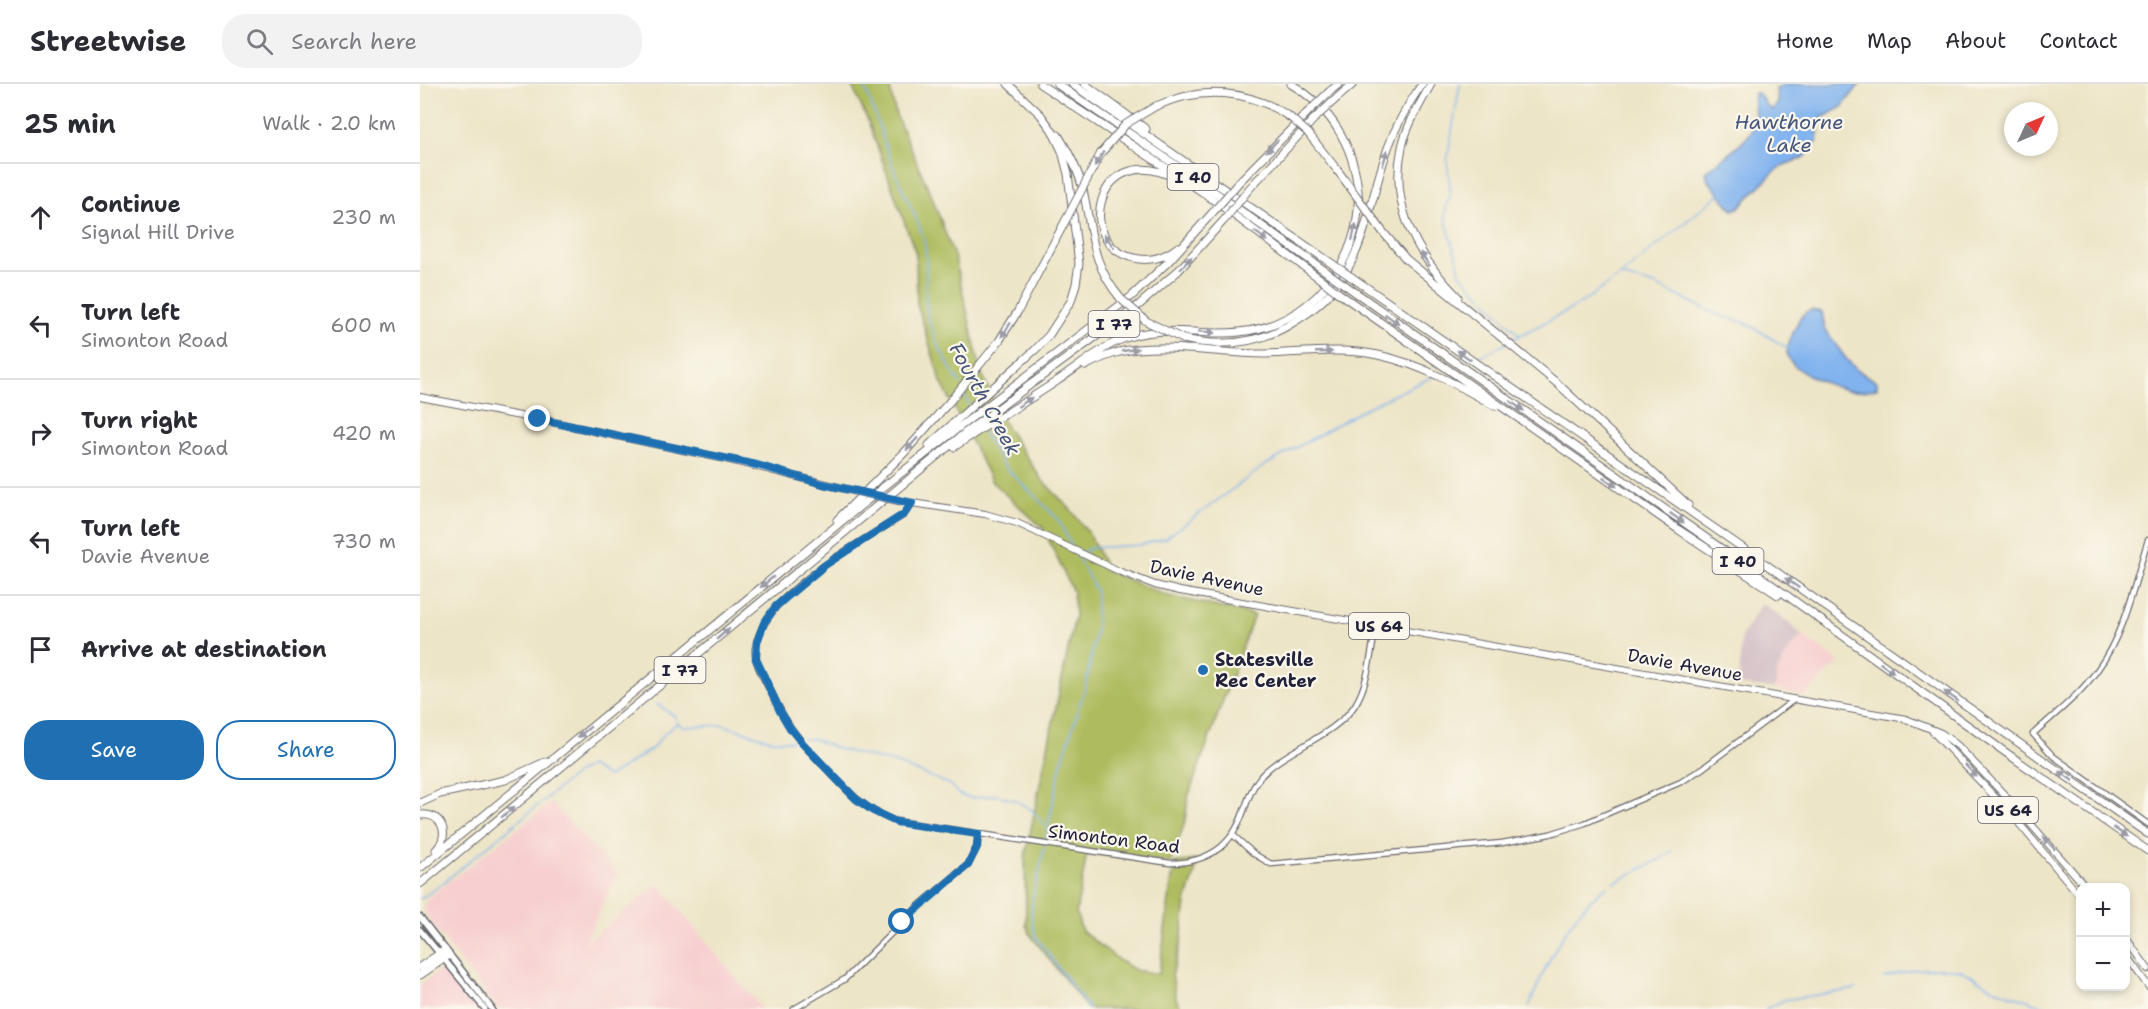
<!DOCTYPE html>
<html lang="en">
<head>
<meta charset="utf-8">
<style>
	body { margin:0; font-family:"Shantell Sans",sans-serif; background:#f2f2f3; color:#2b2b33 }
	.controls { position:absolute; right:18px; bottom:18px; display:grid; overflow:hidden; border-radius:12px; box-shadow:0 3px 9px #0003 }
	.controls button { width:54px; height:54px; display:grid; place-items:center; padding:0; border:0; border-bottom:2px solid #e1e1e2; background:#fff; color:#2b2b33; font:30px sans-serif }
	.compass { position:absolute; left:1584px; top:18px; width:54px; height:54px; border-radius:50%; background:#fff; box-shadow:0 3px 9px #0003; rotate:46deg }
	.stop { position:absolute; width:18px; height:18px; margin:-14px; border:4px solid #1f6fb2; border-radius:50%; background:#fff }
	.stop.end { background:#1f6fb2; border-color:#fff; box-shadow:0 2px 6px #0008 }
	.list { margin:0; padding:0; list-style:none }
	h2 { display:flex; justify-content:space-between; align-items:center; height:78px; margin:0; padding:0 24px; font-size:26px }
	h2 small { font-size:20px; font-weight:400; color:#7c7c81 }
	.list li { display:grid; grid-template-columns:39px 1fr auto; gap:18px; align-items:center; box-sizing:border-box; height:108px; padding:0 24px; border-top:2px solid #e1e1e2 }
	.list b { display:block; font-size:22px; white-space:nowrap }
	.list p { margin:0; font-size:20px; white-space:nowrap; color:#7c7c81 }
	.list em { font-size:20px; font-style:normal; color:#7c7c81 }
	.actions { display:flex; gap:12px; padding:18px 24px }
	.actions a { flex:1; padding:14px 0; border:2px solid #1f6fb2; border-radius:24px; text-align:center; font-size:21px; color:#1f6fb2 }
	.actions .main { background:#1f6fb2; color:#fff }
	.icon { flex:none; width:33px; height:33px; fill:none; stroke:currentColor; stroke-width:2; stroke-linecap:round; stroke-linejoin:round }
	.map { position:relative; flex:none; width:1728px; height:925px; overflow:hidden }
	header { display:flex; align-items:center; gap:36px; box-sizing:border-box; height:84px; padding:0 30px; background:#fff; border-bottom:2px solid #e1e1e2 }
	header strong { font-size:28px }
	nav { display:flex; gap:33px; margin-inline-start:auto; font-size:21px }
	.search { width:420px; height:54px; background:#f2f2f3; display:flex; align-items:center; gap:15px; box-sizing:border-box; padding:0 21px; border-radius:24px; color:#7c7c81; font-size:22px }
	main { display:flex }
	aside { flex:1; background:#fff }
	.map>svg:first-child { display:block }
</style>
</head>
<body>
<header>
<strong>Streetwise</strong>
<div class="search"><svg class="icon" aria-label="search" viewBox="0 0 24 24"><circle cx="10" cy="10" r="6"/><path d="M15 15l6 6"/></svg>Search here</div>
<nav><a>Home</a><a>Map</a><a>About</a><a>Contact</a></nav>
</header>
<main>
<aside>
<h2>25 min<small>Walk · 2.0 km</small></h2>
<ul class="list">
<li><svg class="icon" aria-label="ahead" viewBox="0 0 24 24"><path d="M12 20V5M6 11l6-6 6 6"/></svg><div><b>Continue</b><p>Signal Hill Drive</p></div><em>230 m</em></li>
<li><svg class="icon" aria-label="left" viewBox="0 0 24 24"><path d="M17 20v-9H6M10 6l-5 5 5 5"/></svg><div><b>Turn left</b><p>Simonton Road</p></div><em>600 m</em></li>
<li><svg class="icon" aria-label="right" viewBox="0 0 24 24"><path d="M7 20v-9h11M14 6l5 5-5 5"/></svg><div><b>Turn right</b><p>Simonton Road</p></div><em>420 m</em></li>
<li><svg class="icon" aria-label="left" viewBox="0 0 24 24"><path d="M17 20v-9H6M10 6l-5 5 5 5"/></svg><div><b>Turn left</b><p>Davie Avenue</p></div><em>730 m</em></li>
<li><svg class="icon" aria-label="arrive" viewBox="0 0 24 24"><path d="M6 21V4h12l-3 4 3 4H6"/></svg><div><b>Arrive at destination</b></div></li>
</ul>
<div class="actions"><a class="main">Save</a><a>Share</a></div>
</aside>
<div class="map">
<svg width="1728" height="925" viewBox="0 0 1728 925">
	<rect width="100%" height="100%" fill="#fbf7ec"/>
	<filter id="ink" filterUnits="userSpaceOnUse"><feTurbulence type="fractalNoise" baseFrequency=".0167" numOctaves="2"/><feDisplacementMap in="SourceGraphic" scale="12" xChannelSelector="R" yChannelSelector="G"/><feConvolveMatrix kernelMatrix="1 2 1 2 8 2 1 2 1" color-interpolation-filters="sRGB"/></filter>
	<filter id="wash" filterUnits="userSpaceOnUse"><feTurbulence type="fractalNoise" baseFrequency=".008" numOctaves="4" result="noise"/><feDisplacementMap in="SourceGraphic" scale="24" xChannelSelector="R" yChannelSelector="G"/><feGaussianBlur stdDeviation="1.35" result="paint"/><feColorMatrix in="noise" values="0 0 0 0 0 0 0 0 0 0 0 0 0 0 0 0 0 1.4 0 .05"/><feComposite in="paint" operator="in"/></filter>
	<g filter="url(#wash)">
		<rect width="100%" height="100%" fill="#ede5c7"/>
		<path fill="#f7cfd0" d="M1382 551 1419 578 1384 612 1355 605 1358 585 1370 565Z
			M131 719 197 789 165 859 238 800 342 925H78L8 835 4 824 7 815Z
			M25 883 37 894 61 925H0V901Z"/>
		<path fill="#d2bdc5" d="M1342 519 1363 534 1382 551 1370 565 1358 585 1355 605 1319 601 1321 553Z"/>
		<path fill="#aebc5f" stroke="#686f4d" stroke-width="1.5" d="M431 0H469L476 31 512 113 535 175 561 288 585 341 622 396 651 426 671 453 687 487 745 511 834 531 768 713 765 738 750 779 667 769 656 829 662 847 700 877 715 886 739 890 754 779 777 776 774 793 766 818 761 859 752 890 756 915 762 925H668L609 849 606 840 605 773 655 532 653 508 623 444 572 398 521 298 497 220 496 170 448 37Z"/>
		<path fill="#81b3ee" stroke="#526a94" stroke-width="1.5" d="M1365 0H1440L1422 23 1400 35 1397 57 1391 67 1382 75 1366 80 1354 88 1318 124 1313 126 1288 96 1286 88C1300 74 1332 58 1335 37 1336 28 1332 18 1334 9H1338L1347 22 1353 26 1358 19 1356 5Z
			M1391 226 1402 228 1405 246 1427 276 1437 286 1457 298V304C1453 305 1439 308 1434 307 1419 306 1368 287 1367 269 1367 262 1372 253 1374 247 1378 237 1381 230 1391 226Z"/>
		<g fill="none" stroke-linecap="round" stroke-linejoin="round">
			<path stroke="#81b3ee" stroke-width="1.5" d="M443 0C456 28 463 57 474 86 482 107 494 127 502 149 510 173 504 196 506 221 510 252 525 275 540 300
				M1040 0 1027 77 1031 110 1026 122 1025 133 1041 191 1100 252
				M1201 192 1235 201 1300 232 1326 239 1369 265
				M1089 257 1155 223 1200 192 1301 109
				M1056 274 1085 260
				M543 307 550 322
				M563 348 584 382 638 435 651 461
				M662 468 671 464 721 461 746 454 844 382 946 324 1014 292
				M236 620 255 632 257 639
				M383 655H393L422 666 475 679 529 700 538 710 545 713 553 714 575 711 595 716 612 726 625 742
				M625 758 640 684 666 601 676 545V507L655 468
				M624 762C620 795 604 820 616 853L669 925
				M1193 799 1239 776 1252 767
				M0 815 18 803 157 689 170 682 188 693 232 665 243 651 257 639 264 643 303 641 351 656 372 657
				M1464 894 1492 886 1520 884 1541 886 1573 904 1632 925
				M1109 922C1125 882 1151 825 1188 802
				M1346 925 1364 916 1436 905"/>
		</g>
	</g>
	<g filter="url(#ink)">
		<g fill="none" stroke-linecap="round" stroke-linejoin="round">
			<g stroke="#69666c" stroke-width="7">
				<path id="tertiary" d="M492 419 484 431C440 458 342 510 335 565 334 581 346 598 353 612 362 631 373 649 388 665 415 693 438 724 475 737L750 779C769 779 786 775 801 763 826 742 823 713 841 692 866 665 915 652 935 621 949 599 951 567 956 541
					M1728 456C1714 499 1705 548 1678 585 1661 610 1635 630 1613 650L1633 672 1728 740
					M813 751 834 770 851 780 1082 759 1130 750 1165 739 1261 698 1283 684 1375 615
					M374 925 425 895 501 820 548 781 557 763 558 750"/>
			</g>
			<g stroke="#69666c" stroke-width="8">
				<path id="secondary" d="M0 833 72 925
					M0 846 65 925"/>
			</g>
			<g stroke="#69666c" stroke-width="8">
				<path id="primary" d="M0 313 132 338 310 376 434 407
					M479 417 565 430 597 439 701 488 735 501 760 507 1486 635 1521 649 1538 662 1595 722 1667 804
					M1513 648 1592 731 1660 812
					M1706 854 1728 885
					M1706 871 1728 902"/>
			</g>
			<g stroke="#69666c" stroke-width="9">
				<path id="motorway" d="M588 0 621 31
					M620 0 784 109 903 197
					M637 0 782 99 908 189
					M652 0 914 181
					M665 0 726 45
					M1011 0C1000 20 987 41 982 63 969 122 998 173 1038 213
					M910 7 919 0
					M917 14 933 0
					M736 22C781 2 830 5 871 34
					M888 49 918 87
					M638 51C648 67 657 83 662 102 673 146 669 177 701 215
					M755 94C675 54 652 166 719 175 734 177 747 172 758 163
					M819 98 887 29
					M829 105 894 35
					M963 148 986 175 1138 300 1268 421
					M930 192 1317 460 1728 750
					M925 201 1309 470 1585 668 1728 767
					M917 208 1259 446 1358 511
					M763 255C800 263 835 261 869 241 946 198 942 138 968 64 976 41 988 20 1002 0
					M665 282C676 276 688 271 699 268 741 258 800 270 845 270 882 269 922 263 958 271 1000 280 1038 301 1075 322
					M509 361 616 265 629 251 651 217 656 200 659 180 648 90 642 67 632 46 620 30
					M534 363C568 340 603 320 637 297 657 284 676 267 698 257 742 238 775 253 819 248 889 242 943 178 938 107 934 61 910 23 871 0
					M417 436 485 368 531 316
					M0 719 20 710 85 696 125 678
					M0 731C22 728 31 751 16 766
					M0 784 461 405 542 341 712 212 748 178 794 127
					M0 800 546 348 719 221 759 186 805 135
					M0 883 25 866
					M0 891 29 871"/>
			</g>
			<use href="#tertiary" stroke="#fff" stroke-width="4.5"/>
			<use href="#secondary" stroke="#fff" stroke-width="5"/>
			<use href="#primary" stroke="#fff" stroke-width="6"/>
			<use href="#motorway" stroke="#fff" stroke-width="7"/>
			<g stroke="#69666c" stroke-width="8" stroke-linecap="butt">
				<path id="primary-bridge" d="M434 407 479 417"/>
			</g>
			<g stroke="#69666c" stroke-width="9" stroke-linecap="butt">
				<path id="motorway-bridge" d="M887 29 910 7
					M871 34 888 49
					M894 35 917 14
					M918 87 963 148
					M794 127 819 98
					M805 135 829 105
					M914 181 930 192
					M908 189 925 201
					M903 197 917 208
					M701 215 726 237 763 255
					M531 316 579 257 598 227 681 69 706 40 736 22"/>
			</g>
			<use href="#primary-bridge" stroke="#fff" stroke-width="6"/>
			<use href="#motorway-bridge" stroke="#fff" stroke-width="7"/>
		</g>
		<defs><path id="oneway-solid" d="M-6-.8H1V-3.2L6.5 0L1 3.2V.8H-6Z" transform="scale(1.5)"/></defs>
		<g fill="#9c9ca7">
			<use href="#oneway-solid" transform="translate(852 62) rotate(136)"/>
			<use href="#oneway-solid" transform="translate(965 74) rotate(-73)"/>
			<use href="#oneway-solid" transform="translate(679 75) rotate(121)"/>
			<use href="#oneway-solid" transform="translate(934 148) rotate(-77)"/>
			<use href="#oneway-solid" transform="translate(841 152) rotate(36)"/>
			<use href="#oneway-solid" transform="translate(689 157) rotate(-125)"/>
			<use href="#oneway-solid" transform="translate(1005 175) rotate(-124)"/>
			<use href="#oneway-solid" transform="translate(766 179) rotate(-47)"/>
			<use href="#oneway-solid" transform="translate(972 235) rotate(35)"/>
			<use href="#oneway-solid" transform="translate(586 246) rotate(123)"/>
			<use href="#oneway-solid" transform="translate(787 248) rotate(4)"/>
			<use href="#oneway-solid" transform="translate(710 266) rotate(-8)"/>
			<use href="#oneway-solid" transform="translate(904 268) rotate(-2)"/>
			<use href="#oneway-solid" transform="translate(1044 271) rotate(-145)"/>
			<use href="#oneway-solid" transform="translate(605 318) rotate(-33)"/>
			<use href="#oneway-solid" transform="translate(1097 322) rotate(35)"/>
			<use href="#oneway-solid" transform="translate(492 360) rotate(132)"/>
			<use href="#oneway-solid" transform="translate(1190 398) rotate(35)"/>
			<use href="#oneway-solid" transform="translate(1257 434) rotate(35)"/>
			<use href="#oneway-solid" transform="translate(347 498) rotate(141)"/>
			<use href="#oneway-solid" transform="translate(1372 499) rotate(-145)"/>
			<use href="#oneway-solid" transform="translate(303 550) rotate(-40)"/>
			<use href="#oneway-solid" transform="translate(1467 584) rotate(36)"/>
			<use href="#oneway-solid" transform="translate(1531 612) rotate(-145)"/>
			<use href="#oneway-solid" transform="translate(164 648) rotate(141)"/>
			<use href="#oneway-solid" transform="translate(1551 687) rotate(46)"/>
			<use href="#oneway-solid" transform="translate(1646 692) rotate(-145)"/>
			<use href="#oneway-solid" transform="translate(88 728) rotate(-39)"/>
			<use href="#oneway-solid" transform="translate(1700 748) rotate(34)"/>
			<use href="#oneway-solid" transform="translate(1629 759) rotate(-132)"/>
		</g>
	</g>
	<g fill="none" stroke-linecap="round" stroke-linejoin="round" filter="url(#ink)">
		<path stroke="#1f6fb2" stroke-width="8" d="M118 335 337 381 403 400 492 419 484 430 405 481 356 522 344 539 337 558 336 575 360 627 370 644 382 659 436 715 453 727 476 738 558 750 557 763 548 781 482 838"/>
	</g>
	<circle fill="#1f6fb2" stroke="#fbf7ec" stroke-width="2" cx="783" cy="586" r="6"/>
	<g text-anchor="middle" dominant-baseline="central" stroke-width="4.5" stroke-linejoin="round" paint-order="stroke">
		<g fill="#fbf7ec" stroke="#636270" stroke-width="1.5">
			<rect x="747.5" y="80" width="51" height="26" rx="4.5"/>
			<rect x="668.5" y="227" width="51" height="26" rx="4.5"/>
			<rect x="1292.5" y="464" width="51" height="26" rx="4.5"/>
			<rect x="929" y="529" width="60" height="26" rx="4.5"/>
			<rect x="234.5" y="573" width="51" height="26" rx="4.5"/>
			<rect x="1558" y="713" width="60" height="26" rx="4.5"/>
		</g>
		<g font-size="16" font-weight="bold" fill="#22223b">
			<text x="773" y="93">I 40</text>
			<text x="694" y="240">I 77</text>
			<text x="1318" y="477">I 40</text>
			<text x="959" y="542">US 64</text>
			<text x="260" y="586">I 77</text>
			<text x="1588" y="726">US 64</text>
		</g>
		<g font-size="18" fill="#22223b" stroke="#fbf7ec">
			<text transform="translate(787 494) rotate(12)">Davie Avenue</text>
			<text transform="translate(1265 581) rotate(10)">Davie Avenue</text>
			<text transform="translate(694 755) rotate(7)">Simonton Road</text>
		</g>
		<g font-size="18" font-weight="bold" fill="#22223b" stroke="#fbf7ec" text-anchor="start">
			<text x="795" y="576">Statesville<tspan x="795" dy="21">Rec Center</tspan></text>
		</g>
		<g font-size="20" font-style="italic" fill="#43557a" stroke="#fbf7ec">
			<text x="1369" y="38">Hawthorne<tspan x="1369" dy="23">Lake</tspan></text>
			<text transform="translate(565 315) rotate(61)">Fourth Creek</text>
		</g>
	</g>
</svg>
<div class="controls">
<button>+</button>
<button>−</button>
</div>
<svg class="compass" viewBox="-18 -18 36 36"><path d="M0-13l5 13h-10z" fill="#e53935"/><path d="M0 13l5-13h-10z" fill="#7c7c81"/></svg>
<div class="stop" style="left:482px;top:838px"></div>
<div class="stop end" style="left:118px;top:335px"></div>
</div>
</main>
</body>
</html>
